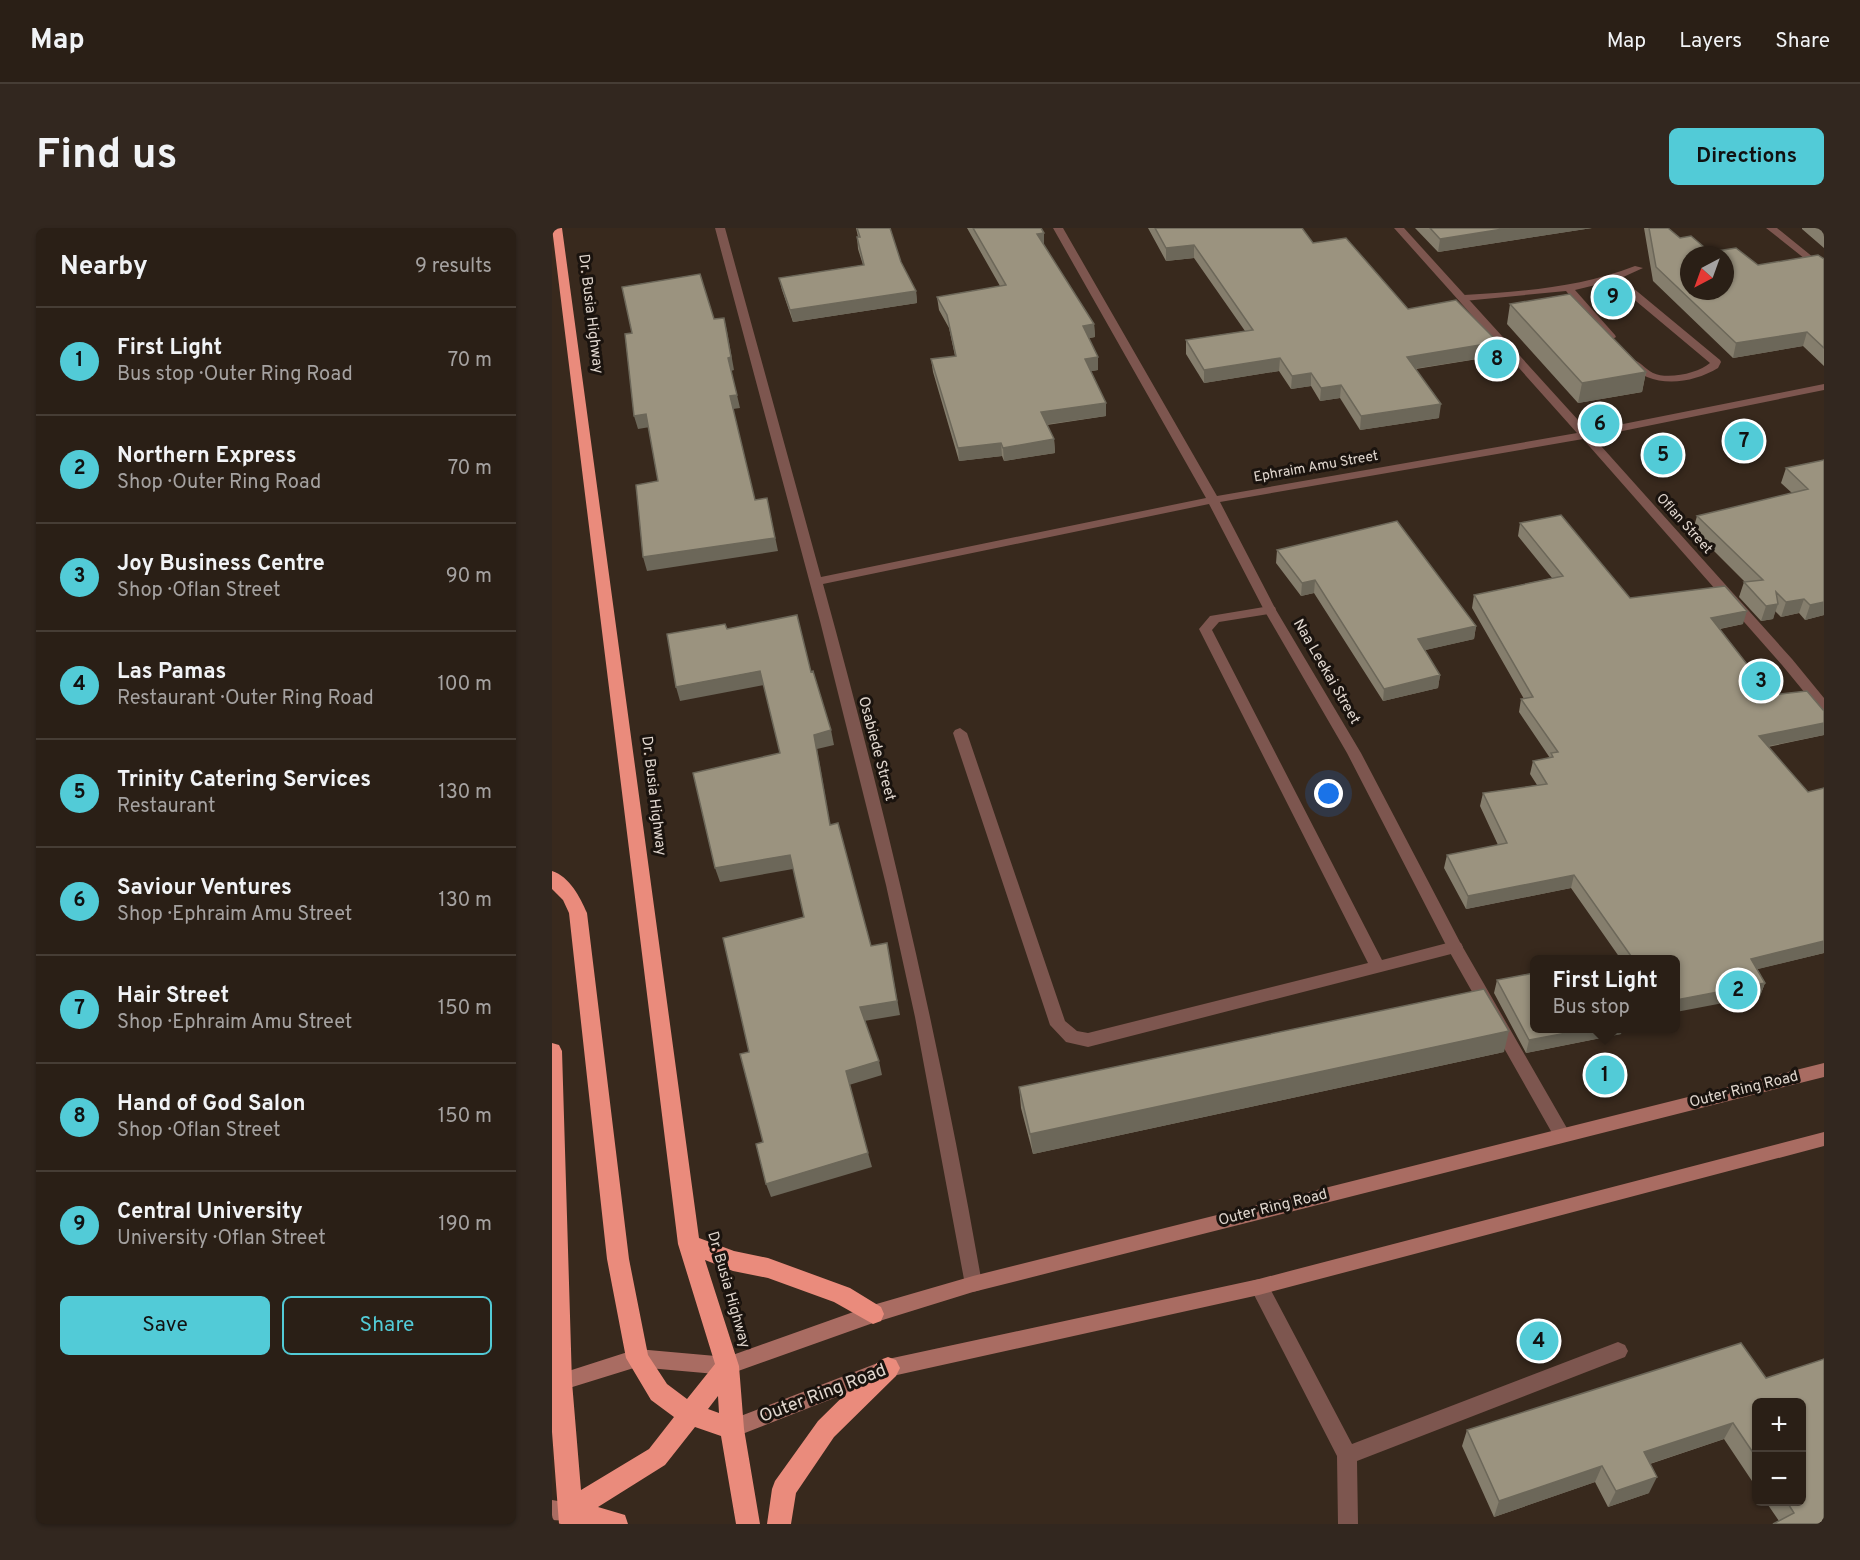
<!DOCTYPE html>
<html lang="en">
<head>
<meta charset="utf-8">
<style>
	body { margin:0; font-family:Overpass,sans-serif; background:#32271f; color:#f1f3f6 }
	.controls { position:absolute; right:18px; bottom:18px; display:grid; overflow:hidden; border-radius:9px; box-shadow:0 2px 4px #0004 }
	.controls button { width:54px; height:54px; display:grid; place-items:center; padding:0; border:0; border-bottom:2px solid #463d35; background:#2a1f16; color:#f1f3f6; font:30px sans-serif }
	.compass { position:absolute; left:1128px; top:18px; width:54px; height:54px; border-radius:50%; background:#2a1f16; box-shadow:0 2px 4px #0004; rotate:221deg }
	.you { position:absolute; left:777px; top:566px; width:21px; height:21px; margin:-15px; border:4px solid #fff; border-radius:50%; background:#1a73e8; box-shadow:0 0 0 9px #1a73e833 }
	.badge { display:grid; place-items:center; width:39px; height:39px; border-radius:50%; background:#52cbd7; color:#111; font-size:20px; font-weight:700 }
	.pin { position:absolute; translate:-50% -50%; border:3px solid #fff; box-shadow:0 2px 6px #0006 }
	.popup { position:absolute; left:978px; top:727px; width:150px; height:78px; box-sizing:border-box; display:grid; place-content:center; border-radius:9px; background:#2a1f16; filter:drop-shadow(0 2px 4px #0005); font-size:20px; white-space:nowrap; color:#a5a2a1 }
	.popup b { font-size:22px; color:#f1f3f6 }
	.popup::after { content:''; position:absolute; left:50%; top:100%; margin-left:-12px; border:12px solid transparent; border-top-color:#2a1f16 }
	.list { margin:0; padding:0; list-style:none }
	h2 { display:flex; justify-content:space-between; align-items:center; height:78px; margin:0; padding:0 24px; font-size:26px }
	h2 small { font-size:20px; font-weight:400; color:#a5a2a1 }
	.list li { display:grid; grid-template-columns:39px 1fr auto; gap:18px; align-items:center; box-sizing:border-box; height:108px; padding:0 24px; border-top:2px solid #463d35 }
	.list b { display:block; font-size:22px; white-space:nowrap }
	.list p { margin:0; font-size:20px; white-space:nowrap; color:#a5a2a1 }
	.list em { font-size:20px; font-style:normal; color:#a5a2a1 }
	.actions { display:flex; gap:12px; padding:18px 24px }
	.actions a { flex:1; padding:14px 0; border:2px solid #52cbd7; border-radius:9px; text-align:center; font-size:21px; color:#52cbd7 }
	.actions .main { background:#52cbd7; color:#111 }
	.map { position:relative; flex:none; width:1272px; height:1296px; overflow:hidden; border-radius:9px }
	header { display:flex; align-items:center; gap:36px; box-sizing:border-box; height:84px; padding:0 30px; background:#2a1f16; border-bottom:2px solid #463d35 }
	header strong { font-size:28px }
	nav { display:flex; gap:33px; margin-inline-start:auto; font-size:21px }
	.intro { display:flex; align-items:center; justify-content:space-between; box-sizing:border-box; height:144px; padding:0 36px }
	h1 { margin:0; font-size:42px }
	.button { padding:15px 27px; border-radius:9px; background:#52cbd7; color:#111; font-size:21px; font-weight:700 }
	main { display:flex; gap:36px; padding:0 36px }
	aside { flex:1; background:#2a1f16; border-radius:9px; box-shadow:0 2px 4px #0004 }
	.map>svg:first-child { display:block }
</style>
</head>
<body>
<header>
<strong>Map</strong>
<nav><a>Map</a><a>Layers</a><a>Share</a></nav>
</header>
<div class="intro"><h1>Find us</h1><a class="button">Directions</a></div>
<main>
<aside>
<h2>Nearby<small>9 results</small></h2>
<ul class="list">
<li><span class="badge">1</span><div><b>First Light</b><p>Bus stop · Outer Ring Road</p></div><em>70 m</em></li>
<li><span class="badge">2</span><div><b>Northern Express</b><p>Shop · Outer Ring Road</p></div><em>70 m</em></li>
<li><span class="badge">3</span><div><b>Joy Business Centre</b><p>Shop · Oflan Street</p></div><em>90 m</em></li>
<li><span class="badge">4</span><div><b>Las Pamas</b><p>Restaurant · Outer Ring Road</p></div><em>100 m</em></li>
<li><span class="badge">5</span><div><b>Trinity Catering Services</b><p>Restaurant</p></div><em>130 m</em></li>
<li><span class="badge">6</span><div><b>Saviour Ventures</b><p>Shop · Ephraim Amu Street</p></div><em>130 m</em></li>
<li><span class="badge">7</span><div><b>Hair Street</b><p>Shop · Ephraim Amu Street</p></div><em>150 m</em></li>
<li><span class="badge">8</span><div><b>Hand of God Salon</b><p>Shop · Oflan Street</p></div><em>150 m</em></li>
<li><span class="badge">9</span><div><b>Central University</b><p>University · Oflan Street</p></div><em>190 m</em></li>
</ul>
<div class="actions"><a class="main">Save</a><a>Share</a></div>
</aside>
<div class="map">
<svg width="1272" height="1296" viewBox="0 0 1272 1296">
	<rect width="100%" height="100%" fill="#38291d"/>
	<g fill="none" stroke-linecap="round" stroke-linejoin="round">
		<path fill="#7d564f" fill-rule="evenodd" d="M1083 38 1091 40 1069 50 1168 132 1169 134 1166 140C1138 157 1097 161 1075 134L1076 132C1087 130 1092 141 1101 145 1116 152 1147 145 1158 135L1060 53 1023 62 1063 107 1064 109 1059 112 1055 111 1014 63 912 73 907 70 912 67C971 63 1027 60 1083 38Z
			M718 378 723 379 724 382 723 385 667 394 660 402 830 732 903 713 909 715 911 719 909 723 903 725 536 819 514 814 498 797 401 505 403 502 408 500 415 505 513 793 525 803 536 805 816 735 647 401 658 388Z
			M707 1051 714 1053 800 1216 1066 1114 1073 1117 1076 1123 1073 1129 805 1233 806 1296H786L785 1228 698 1059 700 1053Z"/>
		<path fill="#7d564f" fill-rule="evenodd" d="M163 0H173L269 349 654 270 501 0H511L665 268 1025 205 842 0H852L1036 203 1272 156V162L1041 209 1240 431 1272 470V483L1267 482 1230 437 1031 211 668 274 724 382 809 525 909 716 1016 902 1019 907 1016 912 1010 914 1004 912 897 723 795 525 712 382 657 276 271 356C335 587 389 820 430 1056L428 1062 421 1064 414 1062 363 789 334 657 268 393Z
			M1214 0H1225L1272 38V46Z"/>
		<path fill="#a96c62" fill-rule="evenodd" d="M1272 835V849L421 1064 321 1095 175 1147 85 1139 14 1161 0 1170 1 1148 85 1121 175 1129 321 1077 421 1048Z
			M1272 904V918L707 1067 336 1149 180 1210 173 1208 170 1201 173 1194 336 1131 707 1051Z
			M0 1272 24 1276 27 1283 24 1290 17 1293 0 1292Z"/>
		<path fill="#ea8b7c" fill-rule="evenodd" d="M0 0H10L147 1010 182 1023 216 1030 298 1060 329 1079 332 1086 329 1093 321 1096 282 1074 216 1050 181 1043 153 1032 187 1138 192 1201 208 1296H184L169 1208 143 1199 113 1237 46 1279 73 1287 76 1296H7L0 1204V815L7 817 10 823 20 1154 29 1262 97 1221 122 1189 99 1172 74 1130 55 1031 17 685 11 672 0 661V643C18 649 28 669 35 685L77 1031 96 1127 115 1156 135 1171 163 1136 126 1016ZM166 1168 167 1185 156 1181Z
			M336 1129 344 1132 348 1140 344 1148 282 1209 244 1265 239 1296H215L220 1261 223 1253 266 1193 328 1132Z"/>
	</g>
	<path fill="#857e6d" d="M304 0H338L349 34 364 63 365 75 241 94 230 62 227 50 311 37 306 21 305 9H306Z
		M415 0H489L492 18 542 96 543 109 537 110 546 142 539 143 554 188 495 197 502 211 503 225 452 233 450 228 407 233 381 144 379 131 403 128 397 100 387 82 385 69 448 58Z
		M596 0H750L761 15 856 81 946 114 944 128 864 141 887 190 808 202 788 170 768 173 759 158 739 161 727 143 652 155 634 126V112L693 103 642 30 614 33Z
		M863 0H1040L886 24Z
		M1092 0H1116L1128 10 1158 24 1206 37 1272 31V138L1251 118 1181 130 1101 53Z
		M1250 0H1272V20L1250 1Z
		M958 76 1094 144 1090 164 1026 175 955 96Z
		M1272 232V387L1253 392 1247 385 1229 389 1223 383 1221 391 1209 393 1187 369 1192 354H1193L1141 302 1145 288 1240 265 1229 255 1234 240Z
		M968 295 1078 370 1191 396 1168 401 1219 467 1272 483V507L1216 519 1256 564 1272 560V725L1205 741 1213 755 1208 768 1068 730 1019 660 914 681 892 640 895 627 946 617 928 578 931 565 985 557 978 546 981 533 998 530 967 484 969 471H972L920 380 922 367 1000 350 966 308Z
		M725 322 924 398 922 411 873 422 888 447 886 460 831 473 762 365 749 368 724 335Z
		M945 752 1069 806 974 825 942 765Z
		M952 824 481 926 469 880 467 859Z
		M1189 1115 1272 1296 1227 1293 1214 1274H1250L1204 1174V1259L1172 1211 1098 1236 1097 1265 1056 1279 1043 1254 942 1289 910 1218 915 1202Z"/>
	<path fill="#6c6759" d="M957 0H1040L886 24 888 11Z
		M492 5V18L485 6Z
		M642 17V30L614 33V20Z
		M364 63 365 75 241 94 238 82Z
		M172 90 175 103 182 142 179 143 176 130Z
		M542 96 543 109 532 111 531 98Z
		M1255 104 1251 118 1181 130 1184 115Z
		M946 114 944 128 854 142 855 129Z
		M546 129V142L534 144 533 131Z
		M728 130 727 143 652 155V142Z
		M1094 144 1090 164 1026 175 1030 155Z
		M759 145V158L739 161 740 148Z
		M789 157 788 170 768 173 769 160Z
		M185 167 188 180 181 181 178 168Z
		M554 175V188L490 197 489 184Z
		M889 176 887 190 808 202 809 188Z
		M94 186 98 199 86 201 82 188Z
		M502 211 503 225 452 233 451 220Z
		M449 215 450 228 407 233 406 220Z
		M215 270 226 323 95 343 91 329Z
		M763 352 762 365 749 368 750 355Z
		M1252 371 1247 385 1229 389 1234 374Z
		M1272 374V387L1253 392 1258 377Z
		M1226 376 1221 391 1209 393 1214 378Z
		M1195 383 1191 396 1156 403 1159 390Z
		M924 398 922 411 865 424 866 411Z
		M208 443 212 457 128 473 124 459Z
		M888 447 886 460 831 473 832 461Z
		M1272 495V507L1202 521 1207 508Z
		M279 502 282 517 265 521 281 611 262 507Z
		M238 627 241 641 168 654 163 640Z
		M1022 647 1019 660 914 681 916 668Z
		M1272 713V725L1194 744 1199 731Z
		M335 715 348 787 312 793 308 779Z
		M1213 755 1208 768 1124 784V772Z
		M1036 801H1071L1069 806 974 825 977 812Z
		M957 803 952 824 481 926 478 906Z
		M327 833 330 847 297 857 294 843Z
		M316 925 320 939 219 969 214 956Z
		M1181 1195 1172 1211 1085 1240 1092 1224Z
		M1050 1238 1043 1254 942 1289 947 1273Z
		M1105 1249 1097 1265 1056 1279 1064 1263Z"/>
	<path fill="#9b937f" stroke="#6c6759" stroke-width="1.5" fill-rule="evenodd" d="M305 0H338L349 34 364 63 238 82 227 50 312 37 305 9H308Z
		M421 0H489L492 5 485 6 542 96 531 98 546 129 533 131 554 175 489 184 502 211 451 220 449 215 406 220 379 131 404 128 395 87 385 69 454 57Z
		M603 0H750L761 15 794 10 856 81 904 72 946 114 855 129 889 176 809 188 789 157 769 160 759 145 740 148 728 130 652 142 634 112 701 102 642 17 614 20Z
		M878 0H957L888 11Z
		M1097 0H1116L1128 10 1139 8 1158 24 1184 20 1206 37 1266 27 1272 31V120L1255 104 1184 115 1104 39ZM1137 27H1173V63H1137Z
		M148 46 162 91 172 90 179 129 176 130 185 167 178 168 203 272 215 270 223 310 91 329 84 257 106 253 94 186 82 188 73 106 80 105 70 59Z
		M1018 66 1094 144 1030 155 958 76Z
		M1272 232V374L1258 377 1252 371 1234 374 1224 364 1226 376 1214 378 1192 354 1211 352 1145 288 1256 261 1234 240Z
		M1009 287 1078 370 1173 358 1195 383 1159 390 1219 467 1255 463 1272 483V495L1207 508 1256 564 1272 560V713L1199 731 1213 755 1124 772V732H1059L1079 728 1022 647 916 668 895 627 955 615 931 565 995 556 981 533 1001 529 999 525 1006 524 969 471 981 469 922 367 1011 348 968 295Z
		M845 293 924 398 866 411 888 447 832 461 763 352 750 355 725 322Z
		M245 387 259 444 261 443 279 502 262 507 278 597 286 595 319 718 335 715 345 773 308 779 327 833 294 843 316 925 214 956 204 916 211 914 188 826 197 824 171 710 252 689 238 627 163 640 141 545 228 525 208 443 124 459 115 406 173 396 175 401Z
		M982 745V801H1036L977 812 945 752Z
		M932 761 957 803 478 906 467 859Z
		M1189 1115 1214 1150 1272 1131V1296H1221L1242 1285 1235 1274H1250V1174H1204V1229L1181 1195 1092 1224 1105 1249 1064 1263 1050 1238 947 1273 915 1202Z"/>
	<g text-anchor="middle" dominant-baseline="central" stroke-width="6" stroke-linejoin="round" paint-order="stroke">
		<g font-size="14" fill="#e1d7cf" stroke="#1a130e">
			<text transform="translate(764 239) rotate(-10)">Ephraim Amu Street</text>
			<text transform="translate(1132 296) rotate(48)">Oflan Street</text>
		</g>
		<g font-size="15" fill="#e1d7cf" stroke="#1a130e">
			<text transform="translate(38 86) rotate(83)">Dr. Busia Highway</text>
			<text transform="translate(774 444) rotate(60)">Naa Leekai Street</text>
			<text transform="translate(324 521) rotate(75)">Osabiede Street</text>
			<text transform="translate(101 568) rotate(83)">Dr. Busia Highway</text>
			<text transform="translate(1192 862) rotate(-14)">Outer Ring Road</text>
			<text transform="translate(721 980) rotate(-14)">Outer Ring Road</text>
			<text transform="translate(176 1062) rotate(74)">Dr. Busia Highway</text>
		</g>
		<g font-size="18" fill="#e1d7cf" stroke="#1a130e">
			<text transform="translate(271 1166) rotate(-21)">Outer Ring Road</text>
		</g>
	</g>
</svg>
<div class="controls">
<button>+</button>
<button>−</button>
</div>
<svg class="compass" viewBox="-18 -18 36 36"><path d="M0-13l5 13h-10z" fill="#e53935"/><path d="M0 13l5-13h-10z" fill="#a5a2a1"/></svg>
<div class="you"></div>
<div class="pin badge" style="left:1053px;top:847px">1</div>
<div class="popup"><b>First Light</b>Bus stop</div>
<div class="pin badge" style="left:1186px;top:762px">2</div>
<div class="pin badge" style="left:1209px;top:453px">3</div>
<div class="pin badge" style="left:987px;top:1113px">4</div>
<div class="pin badge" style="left:1111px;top:227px">5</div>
<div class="pin badge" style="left:1048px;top:196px">6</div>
<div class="pin badge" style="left:1192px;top:213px">7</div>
<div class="pin badge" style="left:945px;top:131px">8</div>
<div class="pin badge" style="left:1061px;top:69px">9</div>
</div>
</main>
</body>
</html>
